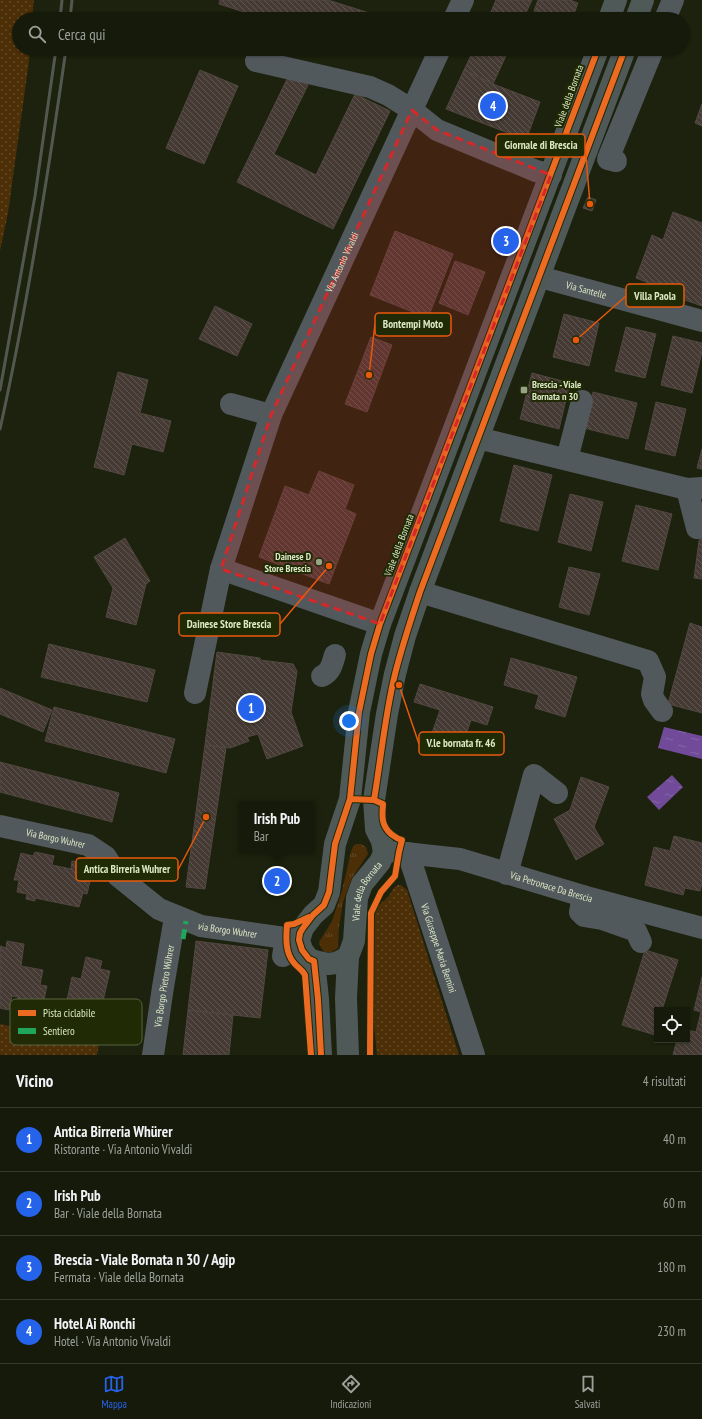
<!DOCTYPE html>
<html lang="it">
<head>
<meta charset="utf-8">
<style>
	body { margin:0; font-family:"PT Sans Narrow",sans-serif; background:#222718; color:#f1f3f6 }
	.controls { position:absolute; right:12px; bottom:12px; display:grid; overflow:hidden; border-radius:0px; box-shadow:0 1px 3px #0004 }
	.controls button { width:36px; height:36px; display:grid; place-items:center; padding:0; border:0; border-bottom:1px solid #34382b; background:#151a0a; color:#f1f3f6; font:20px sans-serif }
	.you { position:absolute; left:349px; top:721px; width:14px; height:14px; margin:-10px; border:3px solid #fff; border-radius:50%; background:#1a73e8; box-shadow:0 0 0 6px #1a73e833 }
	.badge { display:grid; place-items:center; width:26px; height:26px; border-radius:50%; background:#2563eb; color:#fff; font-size:13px; font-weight:700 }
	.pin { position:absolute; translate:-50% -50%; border:2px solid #fff; box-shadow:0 1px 4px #0006 }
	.popup { position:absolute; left:239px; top:801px; width:76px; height:52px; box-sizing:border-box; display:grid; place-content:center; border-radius:0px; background:#151a0a; filter:drop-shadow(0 1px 3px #0005); font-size:13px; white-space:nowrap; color:#9da19c }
	.popup b { font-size:15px; color:#f1f3f6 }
	.popup::after { content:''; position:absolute; left:50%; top:100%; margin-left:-8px; border:8px solid transparent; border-top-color:#151a0a }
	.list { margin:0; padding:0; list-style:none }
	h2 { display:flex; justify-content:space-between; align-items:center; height:52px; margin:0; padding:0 16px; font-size:17px }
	h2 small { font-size:13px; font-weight:400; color:#9da19c }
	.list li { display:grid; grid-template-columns:26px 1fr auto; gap:12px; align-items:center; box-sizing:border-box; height:64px; padding:0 16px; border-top:1px solid #34382b }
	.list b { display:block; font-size:15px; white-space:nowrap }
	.list p { margin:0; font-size:13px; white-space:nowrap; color:#9da19c }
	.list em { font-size:13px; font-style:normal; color:#9da19c }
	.icon { flex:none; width:22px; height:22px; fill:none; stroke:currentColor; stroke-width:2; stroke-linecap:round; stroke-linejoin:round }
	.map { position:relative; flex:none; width:702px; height:1055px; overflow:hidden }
	.search { position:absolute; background:#151a0a; box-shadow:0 1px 3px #0004; left:12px; right:12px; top:12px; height:44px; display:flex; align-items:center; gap:10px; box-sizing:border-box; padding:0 14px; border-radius:22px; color:#9da19c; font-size:15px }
	.sheet { height:308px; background:#151a0a }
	nav { display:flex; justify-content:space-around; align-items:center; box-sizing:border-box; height:56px; border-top:1px solid #34382b; background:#151a0a; font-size:11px; color:#9da19c }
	nav a { display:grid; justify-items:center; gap:2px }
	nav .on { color:#2563eb }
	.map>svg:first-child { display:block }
</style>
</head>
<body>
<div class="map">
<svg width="702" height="1055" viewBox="0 0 702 1055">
	<defs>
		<pattern id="grass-tufts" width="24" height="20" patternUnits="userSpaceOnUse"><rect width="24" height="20" fill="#4c2e07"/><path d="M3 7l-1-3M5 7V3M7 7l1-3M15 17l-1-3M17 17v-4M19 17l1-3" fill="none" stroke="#654c2a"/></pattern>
		<pattern id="park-dots" width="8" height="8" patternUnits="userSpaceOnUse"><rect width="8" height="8" fill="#4c2e07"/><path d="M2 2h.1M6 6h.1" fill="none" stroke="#654c2a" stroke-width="1.8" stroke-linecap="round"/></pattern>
		<pattern id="water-ripples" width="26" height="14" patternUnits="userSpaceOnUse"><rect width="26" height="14" fill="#714b9a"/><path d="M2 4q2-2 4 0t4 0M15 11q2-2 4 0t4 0" fill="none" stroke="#8565a7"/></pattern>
		<pattern id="building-back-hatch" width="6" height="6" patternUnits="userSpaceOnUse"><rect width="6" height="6" fill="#453b34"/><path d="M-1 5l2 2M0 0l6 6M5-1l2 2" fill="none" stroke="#5f5750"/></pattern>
	</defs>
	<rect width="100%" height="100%" fill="#1c220d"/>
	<path fill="url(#grass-tufts)" d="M357 844H361L366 847 368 854 352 878 343 902 339 927 338 948 332 952H324L320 946 319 942 332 921 342 891 351 851 354 845Z"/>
	<path fill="url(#park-dots)" d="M0 0H34L32 19H19V49H30L29 61 8 213 0 251Z
		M398 885H401L407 890 459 1055H377L370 985 374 911C378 905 381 903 386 899 392 894 391 888 398 885Z
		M0 1024 99 1044 97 1055H0Z"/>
	<path fill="url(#water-ripples)" d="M664 727 702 736V759L658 748Z
		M672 775 683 787 659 810 647 797Z"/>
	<path fill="url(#building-back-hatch)" stroke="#524742" d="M220 0H328L379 16 378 19H266L219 4Z
		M496 0H532L523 19H488Z
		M538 0H570L578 3 572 19H554L534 11Z
		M474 49H509L493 84 464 70Z
		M200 70 238 86 204 164 166 148Z
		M464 70 493 84 540 102 526 140 446 109Z
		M289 75 308 85 274 154 316 175 355 94 390 111 333 229 237 182Z
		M702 104V126L695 123Z
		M588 197 596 200 592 211 583 208Z
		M673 212 702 223V306L665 293 668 287 655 282 654 285 636 278 652 235 663 240Z
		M395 231 453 254 428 318 370 295Z
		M455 261 485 272 468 315 439 303Z
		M215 306 252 324 237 356 199 339Z
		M564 314 599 323 589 366 553 357Z
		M626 327 656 334 645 378 615 371Z
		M673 336 702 343V352L692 393 661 385Z
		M371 337 392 345 367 412 345 404Z
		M118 372 148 380 140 413 171 421 163 452 132 444 124 475 94 467Z
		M532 373 570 383 559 429 520 419Z
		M593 392 637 403 628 439 584 428Z
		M656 402 686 409 675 456 645 449Z
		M702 449V469L697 468Z
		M514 465 552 475 538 531 500 521Z
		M319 471 354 485 345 509 356 514 329 584 259 557 285 486 309 495Z
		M570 494 603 502 591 551 558 542Z
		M636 505 672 514 658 570 622 561Z
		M702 519V579L694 578Z
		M125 538 150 581 146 584 136 625 106 617 113 588 94 557Z
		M569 567 600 574 589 615 559 607Z
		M690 623 702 627V713L668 704Z
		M49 644 155 670 147 702 41 677Z
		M217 652 260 658V660L293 664 297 671 291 712 303 746 267 759 258 734 247 737 249 741 230 748 205 745Z
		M511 658 577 677 565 717 535 708 539 695 504 685Z
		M420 684 493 707 487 725 471 720 462 746 431 736 440 710 414 702Z
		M0 688 52 710 43 732 0 714Z
		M54 707 175 739 166 773 45 741Z
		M205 745 226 748 205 889 186 887Z
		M0 762 119 793 112 822 0 792Z
		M581 777 609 787 594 827 604 844 576 860 554 819 570 810Z
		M674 836 702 843V883L700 891 685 888 683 895 645 885 654 847 670 851Z
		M35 852 54 856 52 865 71 869 72 861 87 864 84 875 91 877 87 894 83 893 79 907 35 898V901L26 899 27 894 17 892 19 880H14L21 853 33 856Z
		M7 941 24 944 21 966 43 970 40 985 47 986 43 1004 65 1009 72 977 81 979 86 957 102 961 100 969 110 971 96 1031 46 1020 48 1011 34 1009 33 1013 16 1009 18 997 12 996 9 1010 0 1008V946L6 948Z
		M196 941 268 950 260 1018 188 1010Z
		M645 950 678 960 662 1010H657V1027L655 1035 622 1025Z
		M702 977V1055H673L677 1040H687V1030L696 1032 701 1012 694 1010Z
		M188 1010 233 1015 229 1055H183Z"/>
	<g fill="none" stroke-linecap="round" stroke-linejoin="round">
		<g stroke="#52595c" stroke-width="22">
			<path d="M454 19 463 0"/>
			<path d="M665 19 673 0"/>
			<path d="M256 61 370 87 388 95 412 110 437 130 536 171 551 175"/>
			<path d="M616 161 608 159 653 49"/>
			<path id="s1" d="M540 277 702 321"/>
			<path d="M231 404 271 415"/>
			<path d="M478 438 687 489 702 488"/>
			<path d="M567 459 582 401"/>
			<path d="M687 489 697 528"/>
			<path d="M221 569 380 624"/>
			<path d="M420 592 648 661 655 677 652 694 654 700 662 711"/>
			<path d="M322 676C331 672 332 664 335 655"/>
			<path id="s2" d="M195 693 221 569 271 415 440 49"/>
			<path id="s3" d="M0 826 88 845 106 857 118 876 159 909 201 926 299 940"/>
			<path id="s4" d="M396 852 460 859 583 896 702 928"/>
			<path id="s5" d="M408 853 474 1055"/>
			<path d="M507 874 534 775 557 793"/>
			<path d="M583 896 580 912 584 916 602 919 636 931 641 942"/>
			<path d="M283 956 286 938"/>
			<path id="s6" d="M153 1055 163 987 175 917"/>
		</g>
		<g stroke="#4f5958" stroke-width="22">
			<path d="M609 19 616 0"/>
			<path d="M636 19 643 0"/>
			<path d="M348 957 336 963 328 964 314 961 309 959 302 950 299 940 303 928 313 915 324 905 329 892 335 844 350 799 359 712 371 654 380 624 598 49"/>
			<path d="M314 961 318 999 321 1055"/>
			<path id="s7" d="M348 1055 346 998 348 957 354 941 357 898 362 884 380 862 384 853 382 841 376 829 374 800 387 714 395 674 405 636 420 592 625 49"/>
		</g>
		<path stroke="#52584f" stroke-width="3" d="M60 19 62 0
			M70 19 72 0
			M0 390 35 196 56 49
			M0 429C28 303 48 176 66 49"/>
		<path stroke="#20a55d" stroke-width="5" stroke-dasharray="10 5" stroke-linecap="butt" d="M183 939 186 921"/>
		<g stroke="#202a05" stroke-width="8">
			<path id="cycleway" d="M350 799 374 800 383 804C382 816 381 825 391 834 395 837 397 839 402 840L399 852 395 876 381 892 371 913 370 1055
				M374 800C381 758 385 715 395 674 402 646 411 619 420 592L625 49
				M309 917 294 924 287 925C286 937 285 953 294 963 298 968 302 969 305 975L311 1055
				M321 1055 318 999 314 961 309 959 302 950 299 940 300 933 303 928 313 915 324 905 329 892 335 844 350 799 359 712 371 654 380 624 598 49"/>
		</g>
		<use href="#cycleway" stroke="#ed6a23" stroke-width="6"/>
	</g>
	<path fill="#d62828" fill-opacity="0.2" stroke="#d62828" stroke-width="3" stroke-dasharray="8 5" stroke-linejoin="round" d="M412 110 437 130 551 175 380 624 221 569 271 415Z"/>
	<g fill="#98a385" stroke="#202a05" stroke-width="1.5">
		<rect x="520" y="386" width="8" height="8" rx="2"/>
		<circle cx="319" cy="562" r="4"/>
	</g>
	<g text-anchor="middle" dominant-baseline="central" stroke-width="4" stroke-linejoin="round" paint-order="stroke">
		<g font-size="10" fill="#dbe8c5" stroke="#202a05">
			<text transform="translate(569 96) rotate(-70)">Viale della Bornata</text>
			<text stroke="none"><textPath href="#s2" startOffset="457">Via Antonio Vivaldi</textPath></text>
			<text stroke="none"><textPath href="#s1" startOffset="48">Via Santelle</textPath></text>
			<text transform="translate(399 545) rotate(-69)">Viale della Bornata</text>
			<text stroke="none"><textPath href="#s3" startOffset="57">Via Borgo Wuhrer</textPath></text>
			<text stroke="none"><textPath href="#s4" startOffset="160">Via Petronace Da Brescia</textPath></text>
			<text stroke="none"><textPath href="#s7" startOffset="168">Viale della Bornata</textPath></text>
			<text stroke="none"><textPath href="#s3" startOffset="259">via Borgo Wuhrer</textPath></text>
			<text stroke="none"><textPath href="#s5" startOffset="100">Via Giuseppe Maria Bernini</textPath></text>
			<text stroke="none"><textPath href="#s6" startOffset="70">Via Borgo Pietro Wührer</textPath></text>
		</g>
		<g font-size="10" font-weight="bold" fill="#dbe8c5" stroke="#202a05" text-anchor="start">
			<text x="532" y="384">Brescia - Viale<tspan x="532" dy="12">Bornata n 30</tspan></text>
			<text x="311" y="556" text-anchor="end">Dainese D<tspan x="311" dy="12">Store Brescia</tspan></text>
		</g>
	</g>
	<rect x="10" y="999" width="132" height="46" rx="6" fill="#202a05" stroke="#58633f" stroke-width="1"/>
	<rect x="18" y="1010" width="18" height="6" fill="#ed6a23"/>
	<rect x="18" y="1028" width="18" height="6" fill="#20a55d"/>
	<g font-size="11" fill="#dbe8c5">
		<text x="43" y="1017">Pista ciclabile</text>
		<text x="43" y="1035">Sentiero</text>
	</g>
	<path fill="none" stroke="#e8590c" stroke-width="1.5" d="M590 204L585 145M576 340L626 296M369 375L375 324M329 566L280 624M399 685L419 744M206 817L178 870"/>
	<g fill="#e8590c" stroke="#202a05" stroke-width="1.5">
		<circle cx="590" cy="204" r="4"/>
		<circle cx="576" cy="340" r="4"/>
		<circle cx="369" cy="375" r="4"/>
		<circle cx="329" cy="566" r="4"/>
		<circle cx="399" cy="685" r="4"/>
		<circle cx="206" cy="817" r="4"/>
	</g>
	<g fill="#202a05" stroke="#e8590c" stroke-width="1.5">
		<rect x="496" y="134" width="89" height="23" rx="4"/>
		<rect x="626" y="284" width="58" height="23" rx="4"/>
		<rect x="375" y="313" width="76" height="23" rx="4"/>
		<rect x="179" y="613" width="101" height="23" rx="4"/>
		<rect x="419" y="732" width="85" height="23" rx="4"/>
		<rect x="76" y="858" width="102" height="23" rx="4"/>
	</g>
	<g font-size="11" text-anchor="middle" font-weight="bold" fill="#dbe8c5">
		<text x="541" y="149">Giornale di Brescia</text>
		<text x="655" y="300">Villa Paola</text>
		<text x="413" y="328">Bontempi Moto</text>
		<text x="229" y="628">Dainese Store Brescia</text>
		<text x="461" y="747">V.le bornata fr. 46</text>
		<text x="127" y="873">Antica Birreria Wuhrer</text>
	</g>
</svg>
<div class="controls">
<button><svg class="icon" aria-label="locate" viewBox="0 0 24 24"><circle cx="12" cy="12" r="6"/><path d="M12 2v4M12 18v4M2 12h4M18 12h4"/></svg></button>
</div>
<div class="you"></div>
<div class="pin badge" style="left:251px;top:708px">1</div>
<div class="pin badge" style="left:277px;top:881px">2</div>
<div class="popup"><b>Irish Pub</b>Bar</div>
<div class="pin badge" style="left:506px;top:241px">3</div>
<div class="pin badge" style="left:493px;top:106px">4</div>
<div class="search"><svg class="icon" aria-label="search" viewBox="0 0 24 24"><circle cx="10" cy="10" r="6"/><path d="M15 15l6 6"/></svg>Cerca qui</div>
</div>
<section class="sheet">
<h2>Vicino<small>4 risultati</small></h2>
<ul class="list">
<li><span class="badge">1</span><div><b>Antica Birreria Whürer</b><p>Ristorante · Via Antonio Vivaldi</p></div><em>40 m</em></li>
<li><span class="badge">2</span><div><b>Irish Pub</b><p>Bar · Viale della Bornata</p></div><em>60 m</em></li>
<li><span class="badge">3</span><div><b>Brescia - Viale Bornata n 30 / Agip</b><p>Fermata · Viale della Bornata</p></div><em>180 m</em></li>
<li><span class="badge">4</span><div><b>Hotel Ai Ronchi</b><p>Hotel · Via Antonio Vivaldi</p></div><em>230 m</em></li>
</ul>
</section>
<nav>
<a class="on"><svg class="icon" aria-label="map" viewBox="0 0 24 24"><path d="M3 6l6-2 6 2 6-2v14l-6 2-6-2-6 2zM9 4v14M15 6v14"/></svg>Mappa</a>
<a><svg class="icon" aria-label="directions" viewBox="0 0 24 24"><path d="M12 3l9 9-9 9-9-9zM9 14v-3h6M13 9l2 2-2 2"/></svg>Indicazioni</a>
<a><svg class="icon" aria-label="saved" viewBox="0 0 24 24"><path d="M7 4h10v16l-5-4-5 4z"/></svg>Salvati</a>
</nav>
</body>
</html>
